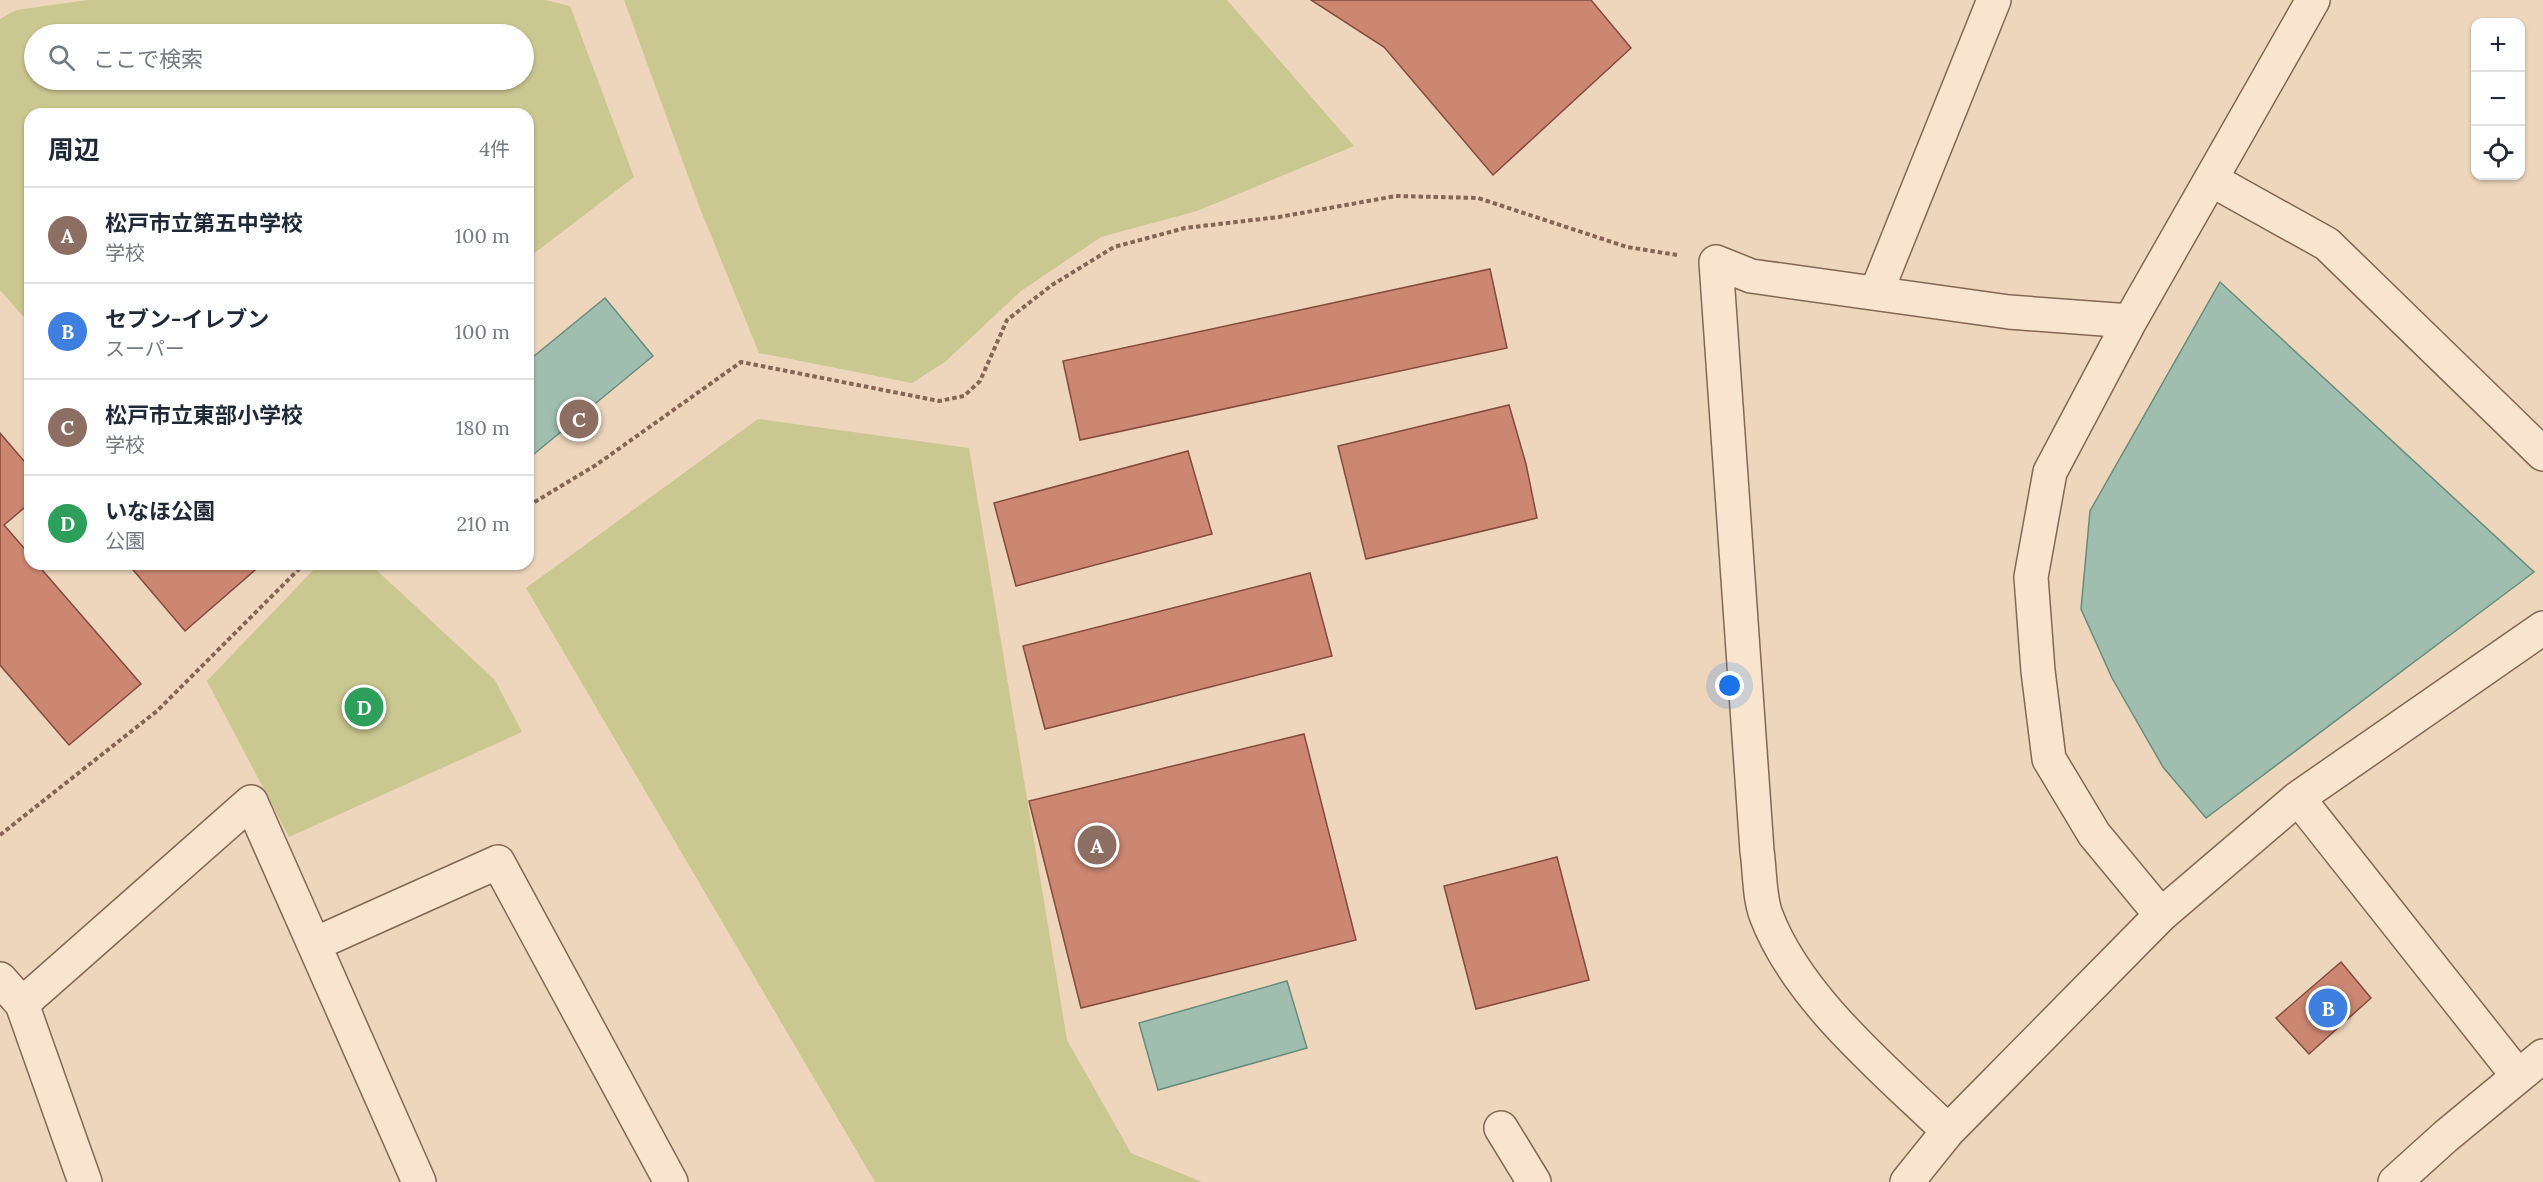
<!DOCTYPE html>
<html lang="ja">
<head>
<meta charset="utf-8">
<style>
	body { margin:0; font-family:Lora,"Noto Sans JP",serif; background:#f6f6f7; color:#1f2937 }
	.controls { position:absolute; right:18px; top:18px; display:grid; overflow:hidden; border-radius:12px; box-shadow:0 2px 4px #0004 }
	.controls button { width:54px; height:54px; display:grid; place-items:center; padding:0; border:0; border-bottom:2px solid #e0e1e3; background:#fff; color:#1f2937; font:30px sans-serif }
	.you { position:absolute; left:1730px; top:686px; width:21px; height:21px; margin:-15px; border:4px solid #fff; border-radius:50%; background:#1a73e8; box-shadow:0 0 0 9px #1a73e833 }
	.badge { display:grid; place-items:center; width:39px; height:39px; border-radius:50%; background:#94263b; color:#fff; font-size:20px; font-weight:700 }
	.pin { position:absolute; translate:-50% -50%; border:3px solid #fff; box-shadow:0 2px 6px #0006 }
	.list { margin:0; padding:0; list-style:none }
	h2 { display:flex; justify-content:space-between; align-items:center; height:78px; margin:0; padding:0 24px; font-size:26px }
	h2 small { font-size:20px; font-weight:400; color:#747a83 }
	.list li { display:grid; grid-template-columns:39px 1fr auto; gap:18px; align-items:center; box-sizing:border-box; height:96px; padding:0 24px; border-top:2px solid #e0e1e3 }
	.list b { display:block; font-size:22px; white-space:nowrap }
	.list p { margin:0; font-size:20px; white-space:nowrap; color:#747a83 }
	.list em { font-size:20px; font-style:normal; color:#747a83 }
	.icon { flex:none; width:33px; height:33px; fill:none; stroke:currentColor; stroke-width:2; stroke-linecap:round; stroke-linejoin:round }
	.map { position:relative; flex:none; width:2543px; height:1182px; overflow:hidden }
	.search { position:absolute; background:#fff; box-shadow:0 2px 4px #0004; left:24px; top:24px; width:510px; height:66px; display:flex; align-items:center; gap:15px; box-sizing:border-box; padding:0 21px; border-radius:33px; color:#747a83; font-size:22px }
	.panel { position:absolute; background:#fff; box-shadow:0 2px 4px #0004; left:24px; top:108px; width:510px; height:462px; border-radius:18px }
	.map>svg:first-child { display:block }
</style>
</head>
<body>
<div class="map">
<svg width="2543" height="1182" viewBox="0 0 2543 1182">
	<rect width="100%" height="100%" fill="#edd6bc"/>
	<path fill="#cbc791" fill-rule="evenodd" d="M88 0H545L570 6 634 177 528 258V114H30V324L0 290V19L16 10ZM524 34V80H34V34Z
		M624 0H1227L1354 146 1197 211 1101 237 1021 291 945 362 912 383 759 353 699 206Z
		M758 419 969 448 1067 1040 1131 1153 1202 1182H875L526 588Z
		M319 564H370L495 680 522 732 289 837 207 681Z"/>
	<path fill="#a0beb0" stroke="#688c7c" stroke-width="1.5" d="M2220 282 2534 572 2206 818 2163 767 2112 678 2081 609 2090 511Z
		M605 298 653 356 528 459V361Z
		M1287 981 1307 1048 1158 1090 1139 1023Z"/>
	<path fill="#cc8772" stroke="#844b3c" stroke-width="1.5" d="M1311 0H1591L1631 48 1493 175 1384 47Z
		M1490 269 1507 348 1080 440 1063 361Z
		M1509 405 1526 464 1537 518 1366 559 1338 446Z
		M0 433 30 468V503L4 525 30 555V564H37L141 684 69 745 0 665Z
		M1188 451 1212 534 1016 586 994 503Z
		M128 564H262L185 631Z
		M1310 573 1332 656 1045 729 1023 646Z
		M1304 734 1356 940 1081 1008 1029 801Z
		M1557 857 1589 980 1476 1009 1444 886Z
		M2341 962 2371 998 2309 1054 2276 1018Z"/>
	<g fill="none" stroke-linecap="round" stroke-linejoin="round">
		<g stroke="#856656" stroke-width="36">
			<path id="minor" d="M2212 180 2327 244 2543 454
				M1876 293 1994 0
				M2130 321 2050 472 2031 577 2038 671 2049 759 2094 834 2161 915
				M2298 798 2518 1076
				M315 944 498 862 671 1182
				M0 979 22 1004 85 1182
				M22 1004 251 802 419 1182
				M1501 1128 1534 1182
				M1948 1131C1885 1070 1797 998 1766 915 1759 896 1760 871 1757 851L1716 262 1751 276 2009 312 2130 321 2313 0
				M1907 1182 1948 1131 2161 915 2298 798 2543 628
				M2395 1182 2446 1136 2543 1056"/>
		</g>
		<path stroke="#856656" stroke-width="4" stroke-dasharray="4.5 3" stroke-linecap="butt" d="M528 506 596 465 741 362 939 401 964 396 980 381 1007 320 1052 285 1114 247 1185 228 1279 217 1396 196 1478 198 1627 247 1677 255
			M0 835 157 711 304 564"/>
		<use href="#minor" stroke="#f9e5cf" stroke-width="33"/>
	</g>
</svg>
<div class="controls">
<button>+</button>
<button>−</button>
<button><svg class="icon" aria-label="locate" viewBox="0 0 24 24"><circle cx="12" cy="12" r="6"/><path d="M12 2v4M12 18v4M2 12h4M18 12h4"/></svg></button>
</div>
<div class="you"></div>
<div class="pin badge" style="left:1097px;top:845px;background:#8d6e63">A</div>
<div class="pin badge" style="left:2328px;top:1008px;background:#3f7fe0">B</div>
<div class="pin badge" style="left:579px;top:419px;background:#8d6e63">C</div>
<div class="pin badge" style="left:364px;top:707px;background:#2e9e5b">D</div>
<div class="search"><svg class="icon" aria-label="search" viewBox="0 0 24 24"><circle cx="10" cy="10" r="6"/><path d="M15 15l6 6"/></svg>ここで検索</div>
<section class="panel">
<h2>周辺<small>4件</small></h2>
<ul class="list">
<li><span class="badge" style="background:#8d6e63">A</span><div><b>松戸市立第五中学校</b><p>学校</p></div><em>100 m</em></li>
<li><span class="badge" style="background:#3f7fe0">B</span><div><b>セブン-イレブン</b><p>スーパー</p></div><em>100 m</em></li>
<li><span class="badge" style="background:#8d6e63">C</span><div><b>松戸市立東部小学校</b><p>学校</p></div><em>180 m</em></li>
<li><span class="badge" style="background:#2e9e5b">D</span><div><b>いなほ公園</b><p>公園</p></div><em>210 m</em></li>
</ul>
</section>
</div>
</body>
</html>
